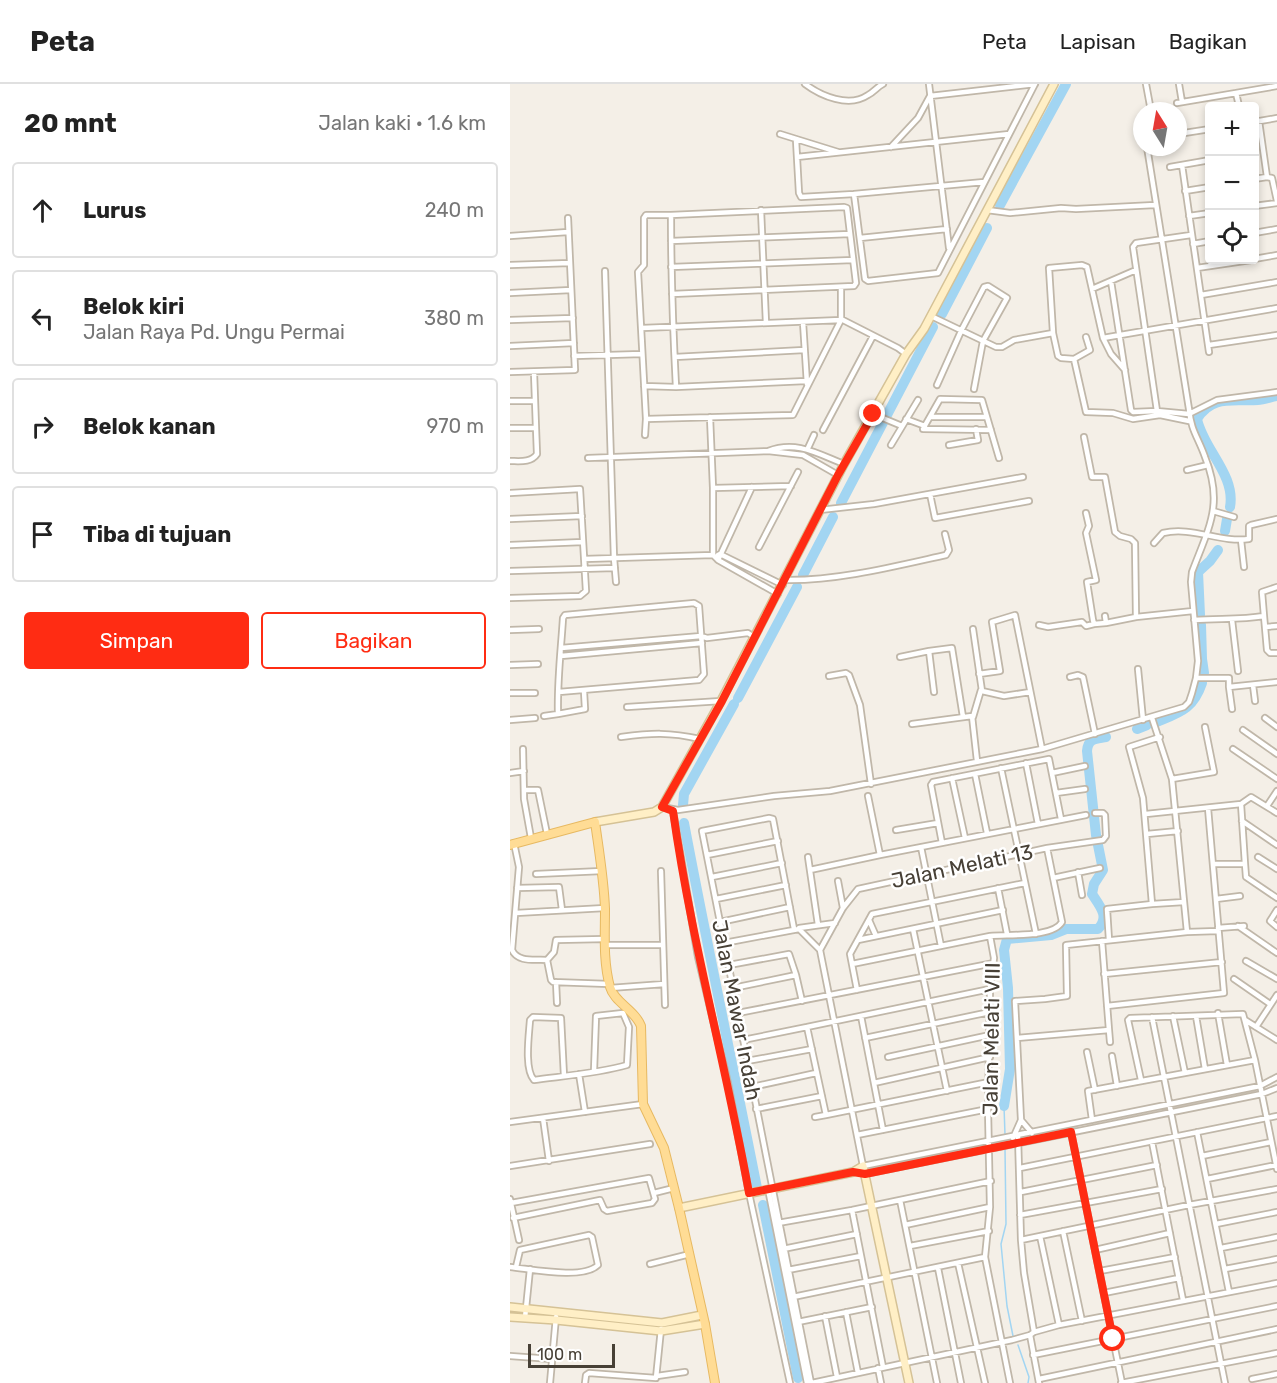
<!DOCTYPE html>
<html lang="id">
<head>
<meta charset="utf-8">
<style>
	body { margin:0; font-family:Rubik,sans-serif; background:#f2f2f2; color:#222 }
	.controls { position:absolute; right:18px; top:18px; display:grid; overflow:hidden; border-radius:6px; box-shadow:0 3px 9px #0003 }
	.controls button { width:54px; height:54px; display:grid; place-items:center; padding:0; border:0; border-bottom:2px solid #e0e0e0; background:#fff; color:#222; font:30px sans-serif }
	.compass { position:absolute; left:623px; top:18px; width:54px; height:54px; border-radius:50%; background:#fff; box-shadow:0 3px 9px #0003; rotate:349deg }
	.scale { position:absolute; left:18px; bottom:15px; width:87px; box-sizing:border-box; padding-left:6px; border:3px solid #474036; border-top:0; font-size:16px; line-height:21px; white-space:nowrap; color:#474036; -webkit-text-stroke:4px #fff; paint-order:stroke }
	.stop { position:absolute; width:18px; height:18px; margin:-14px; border:4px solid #ff2c13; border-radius:50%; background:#fff }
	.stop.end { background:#ff2c13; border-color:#fff; box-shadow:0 2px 6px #0008 }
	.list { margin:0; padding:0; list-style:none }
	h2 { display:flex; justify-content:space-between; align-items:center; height:78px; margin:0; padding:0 24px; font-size:26px }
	h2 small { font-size:20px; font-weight:400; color:#767676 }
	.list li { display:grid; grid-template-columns:39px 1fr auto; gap:18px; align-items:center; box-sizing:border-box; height:96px; margin:0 12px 12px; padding:0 12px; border:2px solid #e0e0e0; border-radius:6px }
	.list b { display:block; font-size:22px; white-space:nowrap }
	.list p { margin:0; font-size:20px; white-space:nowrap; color:#767676 }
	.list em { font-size:20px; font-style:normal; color:#767676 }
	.actions { display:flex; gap:12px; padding:18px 24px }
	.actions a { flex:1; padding:14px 0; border:2px solid #ff2c13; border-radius:6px; text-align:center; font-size:21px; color:#ff2c13 }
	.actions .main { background:#ff2c13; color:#fff }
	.icon { flex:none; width:33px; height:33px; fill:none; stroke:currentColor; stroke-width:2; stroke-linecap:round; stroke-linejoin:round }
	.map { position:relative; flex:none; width:767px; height:1299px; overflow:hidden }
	header { display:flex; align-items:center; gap:36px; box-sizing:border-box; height:84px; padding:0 30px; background:#fff; border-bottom:2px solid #e0e0e0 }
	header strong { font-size:28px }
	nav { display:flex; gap:33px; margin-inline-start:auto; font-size:21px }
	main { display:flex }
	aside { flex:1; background:#fff }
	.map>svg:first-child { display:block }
</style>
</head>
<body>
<header>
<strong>Peta</strong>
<nav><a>Peta</a><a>Lapisan</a><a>Bagikan</a></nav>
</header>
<main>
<aside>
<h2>20 mnt<small>Jalan kaki · 1.6 km</small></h2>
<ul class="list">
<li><svg class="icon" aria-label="ahead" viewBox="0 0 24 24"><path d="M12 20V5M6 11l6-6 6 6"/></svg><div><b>Lurus</b></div><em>240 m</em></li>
<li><svg class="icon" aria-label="left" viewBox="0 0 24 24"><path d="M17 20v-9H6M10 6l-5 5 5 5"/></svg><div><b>Belok kiri</b><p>Jalan Raya Pd. Ungu Permai</p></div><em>380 m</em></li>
<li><svg class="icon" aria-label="right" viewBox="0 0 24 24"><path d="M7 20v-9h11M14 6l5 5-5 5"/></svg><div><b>Belok kanan</b></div><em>970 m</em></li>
<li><svg class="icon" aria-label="arrive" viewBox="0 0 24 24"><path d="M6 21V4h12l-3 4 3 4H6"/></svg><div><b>Tiba di tujuan</b></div></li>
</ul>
<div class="actions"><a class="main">Simpan</a><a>Bagikan</a></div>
</aside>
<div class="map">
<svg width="767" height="1299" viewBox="0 0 767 1299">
	<rect width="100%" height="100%" fill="#f4efe7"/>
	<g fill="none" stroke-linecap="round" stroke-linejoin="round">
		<path stroke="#a2d5f2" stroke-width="1.5" d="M494 1022 495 1051
			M495 1065 496 1140 491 1160 497 1222 503 1252
			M508 1261 519 1293 518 1299"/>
		<path stroke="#a2d5f2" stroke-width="10" d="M490 121 556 0
			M432 230 477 144
			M331 419 423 243
			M720 423C726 391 693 365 687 335 702 310 724 318 748 316 754 316 761 313 767 312
			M715 447 717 435
			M293 491 323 433
			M690 531 688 488 700 477 708 466
			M691 541 692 575 694 589
			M228 614 287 503
			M647 638C671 628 683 625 692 599
			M627 645 637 641
			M173 721 174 710 224 620
			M174 739C197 861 223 982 247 1104
			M494 1022 500 985 498 904 494 866 497 855 541 851 556 845H588C600 833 590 822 582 810L584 800 593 786 586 751 577 667C578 654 586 655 596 653
			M253 1121 288 1294"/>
		<g stroke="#c0b7a9" stroke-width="8">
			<path id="street" d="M295 0C311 12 339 24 358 11 364 8 367 3 373 0
				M419 0 439 164
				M636 0 641 27
				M669 0 672 18
				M726 9 729 22
				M667 19 767 2
				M749 37 757 93
				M744 38 767 34
				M270 50 328 68
				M668 50 700 45
				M286 56 289 109 291 113 344 110 474 98
				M381 63 408 34 420 12 525 0
				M287 73 499 50
				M672 81 699 268
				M660 83 700 76
				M744 95 757 93 762 94 767 117
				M675 107 700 103
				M344 110 355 195 358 197 428 189 525 0
				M744 122 767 119
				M251 126 256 239
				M477 126 500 129 551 124 566 125 645 121
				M161 131H136L134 134V181L128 188 136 335 283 331 331 236V203
				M679 132 700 129
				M744 149 767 145
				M0 152 58 148
				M350 154 437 145
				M161 157 340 150
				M683 160 700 157
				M744 175 767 171
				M0 181 60 179
				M161 183 343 176
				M687 184 741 176
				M95 187 104 474 106 498
				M601 197 621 326 623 328 647 327 679 330 707 316 767 308
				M582 205 626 186
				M0 209 61 206
				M162 210 344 202 346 199 337 124 334 123 161 131C161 188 163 246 166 303
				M691 211 767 198
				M421 232 486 263H492L504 256 543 249
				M331 235 388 264 396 270
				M0 236 63 234
				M293 238 297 300
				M132 244 331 236
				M593 254 601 270 615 286
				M699 261 767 251
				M0 262 64 259
				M64 272 132 270
				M165 273 294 266
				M564 275 580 266 576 253
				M0 288 65 286 58 134
				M427 301 452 245 474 203 478 202 497 214 473 257 464 305
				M134 302 166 303 296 297
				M0 317H24
				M647 327 623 163 626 159 681 151
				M363 330 392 342
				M200 333 203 404V471
				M420 333H477
				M396 335 415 342
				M679 337 650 331 623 335 603 329 576 328 564 275 551 274 548 272 543 249 539 184 572 181 577 183 593 254 767 224
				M0 344H26L24 288
				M313 346 363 252
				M481 346 413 345 430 315 472 316 489 374
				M135 351 136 335
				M574 353 582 393H595L605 448 610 452 621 455 625 459 626 533
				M381 361 408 316
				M439 361 468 356 466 345
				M298 364 304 351
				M258 367C287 356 308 370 334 380
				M78 374 258 367 293 371 328 391
				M0 377C9 377 21 379 27 370L26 344
				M677 386 698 381
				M203 404 281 402
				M0 409 70 405 76 507 70 512 0 514
				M420 410 425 434 519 417
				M310 426 364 420 513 393
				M703 427 724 433
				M576 429 579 442 576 449 586 496 577 498 583 536 584 540 596 539
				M0 435 72 432
				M731 456 734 483
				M644 459 653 449C682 442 710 459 739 455V442L741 441 767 435
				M0 461 73 458
				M249 463 288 388
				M208 471 210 470 273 501
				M74 475 203 471 208 476 268 510
				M208 476 242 403
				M0 487 105 484
				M275 496C327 497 386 482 436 471L439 466 435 450
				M595 532 596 539 626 533 683 527
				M754 532 752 508 767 503
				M684 536C708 534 730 536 754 532L757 566 760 569H767
				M722 536 728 587
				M529 541 538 543 572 538 576 542 584 540
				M755 543 767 542
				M463 545 472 607 494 612 520 608
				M0 546 29 545
				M51 564 191 552 197 554 238 549 244 553
				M51 572 192 559
				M390 573 419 567
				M0 581 28 580
				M628 585 633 636
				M469 590 490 587 482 538 505 531 532 665
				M319 592 336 589 339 591 350 621 361 700
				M560 593 568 591 573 593 585 650
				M686 594H719V603
				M743 601 745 617
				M49 608 189 596 194 590 189 522 184 519 55 531 53 534C51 566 47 598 48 630L75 625 74 607
				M424 608 419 567 442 564 453 633
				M0 609H25
				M117 623 211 617
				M722 625 719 603 767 598
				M34 632 48 630
				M463 633 471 606
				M642 634 662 695 677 848
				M755 634 767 643
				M0 636 25 634
				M402 640 462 632 467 677
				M733 646 767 670
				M111 653C142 649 159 648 190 655
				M13 665 14 715 21 754
				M723 665 767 695
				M516 679 528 740
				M491 684 526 850
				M0 689 14 687
				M542 689 575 682
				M465 690 477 749
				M442 694 455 754
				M662 695 704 688 695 643
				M14 706H28L37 750
				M546 709 575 705
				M358 712 370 771 576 731
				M731 720 741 713 767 729
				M757 722 767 707
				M152 723 168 726 264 712 320 707 532 665 674 623 679 618 682 609 686 594 688 577 681 498 682 488C699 443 714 420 695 373 688 353 681 347 679 325L637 63
				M163 727 188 873 218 999 239 1109 280 1299
				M636 730 731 720
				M732 737 767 761
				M386 746 428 739
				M637 750 668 747
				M4 759 9 783 2 866C8 879 25 875 37 876L44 868 46 856 95 855
				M432 759 421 701 423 698 539 675 551 735
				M411 763 431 862
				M197 771 268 757
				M298 773 308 841
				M748 773 767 785
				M704 780H735L731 720
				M735 780 736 793 767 814
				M300 786 370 771
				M151 787 155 921
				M568 788 572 811
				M26 790 92 787
				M202 793 272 779
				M543 794 590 784
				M328 797 333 824
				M7 804 49 803 52 826
				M488 804 497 850
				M206 815 276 801
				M706 815 730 812
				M642 820 674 818
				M767 826 760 837 767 843
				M6 829 95 824
				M359 836 366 852
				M210 838 280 823
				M728 842 767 869
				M289 844 325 839
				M708 844 734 842
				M284 845 263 735 259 734 192 747 301 1299
				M403 845 437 1007
				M480 852 484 874 480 905 478 1025 480 1123 475 1173 500 1299
				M348 856 493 826
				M599 856 597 825 642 820 633 714 619 663 650 653
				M214 859 289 845 310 866
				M95 861H153
				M310 866 353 1082 750 1002 767 993
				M310 866 333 824 348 805 537 764 593 756 596 752 595 731 593 729H585
				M37 876 41 896 43 898 99 900
				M736 877 767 895
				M342 880 480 852C498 850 543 854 552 838L537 764
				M219 881 279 870 286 891 292 917
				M594 890 712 878
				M724 895 760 920
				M46 898 47 919
				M100 904 154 900
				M223 904 286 891
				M347 906 340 870 362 830 515 799
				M597 922 714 909 698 724
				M228 929 484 879
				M708 929 717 981
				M351 932 373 1046
				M663 932 675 989
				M686 932 695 985
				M642 933 715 1299
				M735 936 767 956
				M746 943 767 911
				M599 946 600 958
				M355 954 480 928
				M507 954 599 946 592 857
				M233 956 297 943
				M577 968 585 1006
				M602 972 607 1002
				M378 973 480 951
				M237 977 302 965
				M69 990 75 1028
				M54 992 51 934 23 933 20 936C19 951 14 985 24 996 53 992 90 989 117 981L119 943 113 929 86 932 84 987
				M631 996 618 936 620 934 733 930 745 976 767 1085
				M479 998 316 1031 297 943 480 905
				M364 999 480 973
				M242 1003 306 989
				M246 1025 312 1012
				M305 1033 316 1031
				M33 1034 39 1077
				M511 1036 522 1049
				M582 1036 578 1007 745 976
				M0 1038 133 1020
				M561 1048 612 1299
				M687 1048 719 1208
				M347 1051 478 1025
				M503 1054 511 1036 505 917 535 915 557 912 556 861 677 848 708 847
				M642 1058 673 1216
				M692 1072 761 1058
				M0 1082 140 1060
				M510 1084 767 1032
				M355 1090 752 1010 767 1004
				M697 1095 766 1081
				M258 1105 297 1299
				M511 1108 647 1081
				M144 1109 164 1104
				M0 1115 9 1156
				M390 1116 427 1299
				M1 1119 139 1094 145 1115 142 1119 97 1127 94 1125 90 1116 3 1134
				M342 1126 373 1283
				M510 1131 652 1105
				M268 1139 342 1126 481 1097
				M706 1140 767 1128
				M395 1141 480 1123
				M553 1147 572 1237
				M530 1152 549 1241
				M511 1156 679 1121 767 1105
				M400 1162 479 1147
				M711 1164 767 1153
				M273 1165 347 1150
				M585 1166 660 1149
				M448 1179 475 1299
				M140 1180 180 1170
				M0 1183C21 1185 73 1196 88 1181L82 1153 79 1151 10 1166 6 1183
				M428 1184 451 1299
				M715 1185 767 1175
				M278 1186 351 1172
				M590 1187 665 1173
				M594 1209 669 1194
				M283 1213 475 1173
				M336 1228 348 1289
				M315 1232 327 1293
				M15 1234 20 1185
				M288 1238 362 1223
				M524 1248 549 1241 767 1199
				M520 1251 529 1299
				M523 1271 767 1222
				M0 1272 42 1275
				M368 1284 371 1299
				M147 1292 175 1288
				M529 1295 767 1245
				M742 1295 767 1290
				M40 1299 46 1233
				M75 1299 76 1291 79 1289 146 1294 151 1245
				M302 1299 502 1256 520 1251 524 1248 514 1189 511 1156 508 1052
				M611 1299 767 1269"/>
		</g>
		<g stroke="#d5c296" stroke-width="10">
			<path id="secondary" d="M85 738 144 728 152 723 211 617 334 380 396 270 414 245 544 0
				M169 1124 343 1088 353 1082 399 1299
				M0 1223 152 1239 192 1231
				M0 1233 46 1236 151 1247 195 1240"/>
		</g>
		<g stroke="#e7b962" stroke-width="10">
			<path id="primary" d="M0 761 85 738C89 767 94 796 95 825 95 851 93 877 100 903 104 918 125 926 131 942L133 1020 154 1064 169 1124 195 1240 205 1299"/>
		</g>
		<use href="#street" stroke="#fff" stroke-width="4.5"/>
		<use href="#secondary" stroke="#ffefc6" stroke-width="7"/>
		<use href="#primary" stroke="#ffdc95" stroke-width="8"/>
	</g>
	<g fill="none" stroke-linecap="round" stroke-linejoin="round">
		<path stroke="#ff2c13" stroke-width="8" d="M363 330 328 391 212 617 152 723 163 727C181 856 216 981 239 1109L343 1088 355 1090 561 1048 603 1255"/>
	</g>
	<g text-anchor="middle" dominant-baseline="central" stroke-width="5" stroke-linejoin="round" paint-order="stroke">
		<g font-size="21" fill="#474036" stroke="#fff">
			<text transform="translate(452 782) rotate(-12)">Jalan Melati 13</text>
			<text transform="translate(227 926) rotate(79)">Jalan Mawar Indah</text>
			<text transform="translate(481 955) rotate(-89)">Jalan Melati VIII</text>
		</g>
	</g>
</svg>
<div class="controls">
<button>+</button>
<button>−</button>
<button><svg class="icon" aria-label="locate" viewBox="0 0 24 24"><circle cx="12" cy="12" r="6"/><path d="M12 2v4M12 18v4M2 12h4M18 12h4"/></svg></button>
</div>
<svg class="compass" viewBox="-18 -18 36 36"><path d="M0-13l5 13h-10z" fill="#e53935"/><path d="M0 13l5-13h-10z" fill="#767676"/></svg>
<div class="scale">100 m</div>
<div class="stop" style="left:603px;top:1255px"></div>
<div class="stop end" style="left:363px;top:330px"></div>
</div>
</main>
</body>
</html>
